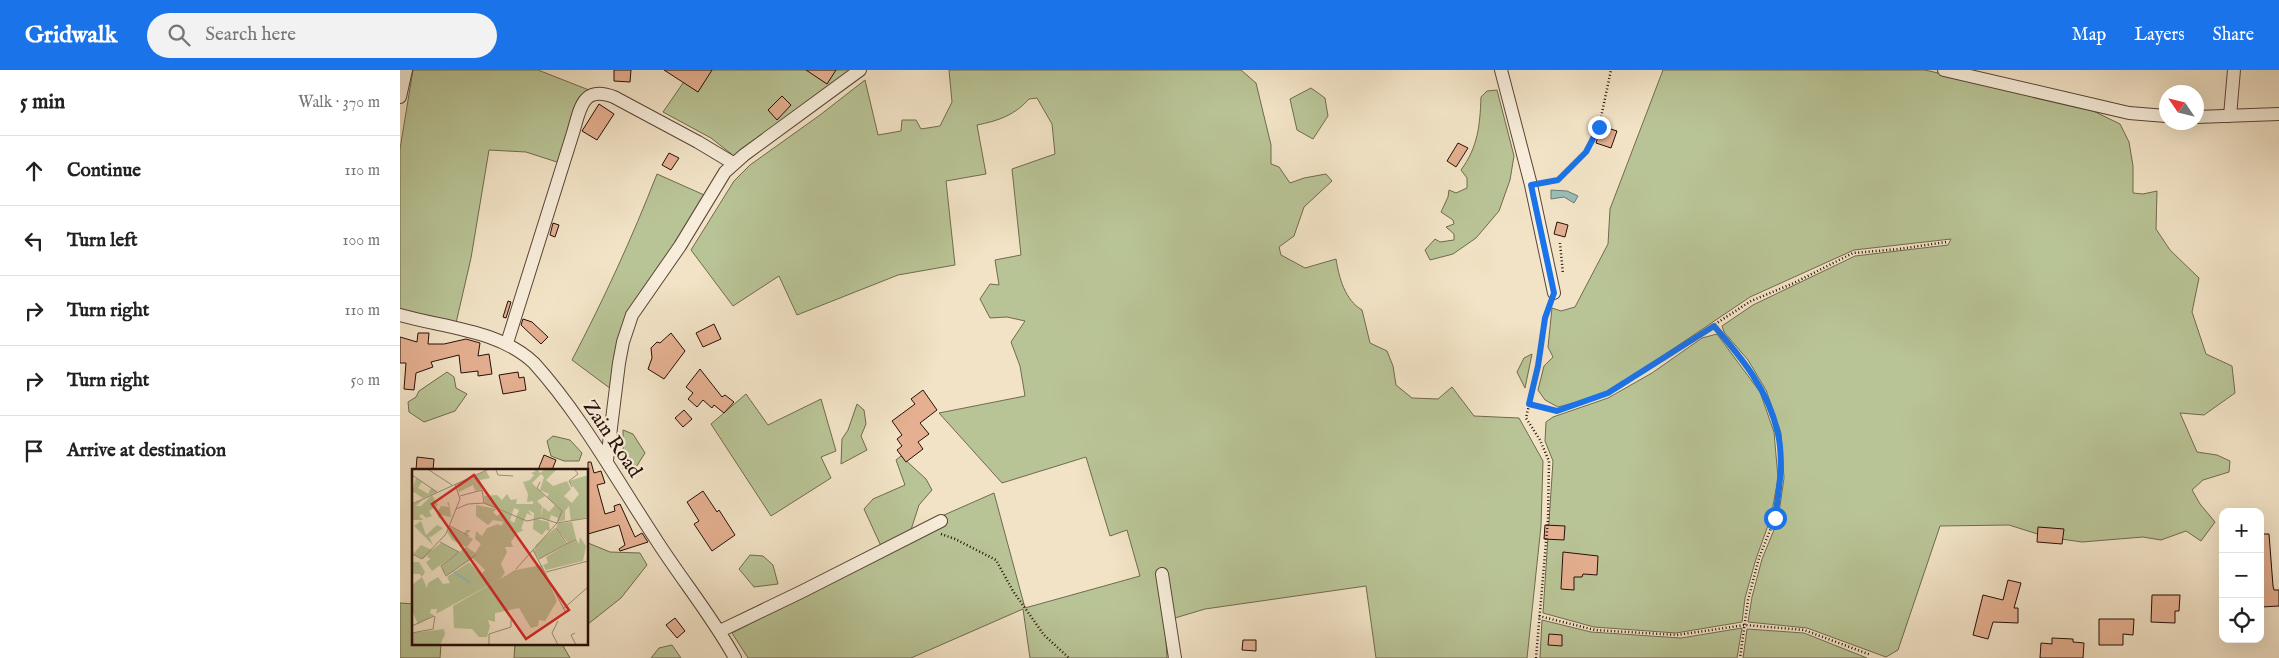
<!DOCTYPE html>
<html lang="en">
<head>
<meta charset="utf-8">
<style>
	body { margin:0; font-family:"IM FELL English",serif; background:#f2f2f2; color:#222 }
	.controls { position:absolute; right:15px; bottom:15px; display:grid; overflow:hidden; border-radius:10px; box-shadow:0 5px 20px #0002 }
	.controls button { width:45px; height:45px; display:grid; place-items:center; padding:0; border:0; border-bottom:1px solid #e0e0e0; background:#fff; color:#222; font:25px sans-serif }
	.compass { position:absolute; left:1759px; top:15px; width:45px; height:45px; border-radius:50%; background:#fff; box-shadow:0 5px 20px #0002; rotate:305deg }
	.stop { position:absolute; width:15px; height:15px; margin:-11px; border:4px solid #1a73e8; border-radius:50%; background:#fff }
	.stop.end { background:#1a73e8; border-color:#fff; box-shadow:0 1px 5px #0008 }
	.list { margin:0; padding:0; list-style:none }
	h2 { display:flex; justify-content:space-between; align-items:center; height:65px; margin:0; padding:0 20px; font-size:21px }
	h2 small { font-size:16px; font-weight:400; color:#767676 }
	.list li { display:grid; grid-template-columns:32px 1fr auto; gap:15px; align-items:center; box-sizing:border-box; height:70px; padding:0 20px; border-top:1px solid #e0e0e0 }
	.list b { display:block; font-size:19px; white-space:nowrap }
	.list em { font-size:16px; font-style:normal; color:#767676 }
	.icon { flex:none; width:28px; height:28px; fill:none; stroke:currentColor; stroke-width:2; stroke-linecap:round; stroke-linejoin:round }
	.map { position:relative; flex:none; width:1879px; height:588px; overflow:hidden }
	header { display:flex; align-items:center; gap:30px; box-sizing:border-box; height:70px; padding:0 25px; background:#1a73e8; color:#fff }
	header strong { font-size:24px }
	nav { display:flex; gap:28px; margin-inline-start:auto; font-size:18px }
	.search { width:350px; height:45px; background:#f2f2f2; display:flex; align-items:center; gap:12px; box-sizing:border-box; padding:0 18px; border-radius:28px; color:#767676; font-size:19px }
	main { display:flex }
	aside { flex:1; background:#fff }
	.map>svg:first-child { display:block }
</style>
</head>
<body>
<header>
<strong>Gridwalk</strong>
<div class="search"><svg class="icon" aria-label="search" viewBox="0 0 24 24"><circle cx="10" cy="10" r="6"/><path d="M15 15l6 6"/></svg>Search here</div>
<nav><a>Map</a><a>Layers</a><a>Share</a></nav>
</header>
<main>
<aside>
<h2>5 min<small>Walk · 370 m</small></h2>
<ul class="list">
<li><svg class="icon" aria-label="ahead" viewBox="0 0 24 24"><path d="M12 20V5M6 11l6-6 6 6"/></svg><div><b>Continue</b></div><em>110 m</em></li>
<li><svg class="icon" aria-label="left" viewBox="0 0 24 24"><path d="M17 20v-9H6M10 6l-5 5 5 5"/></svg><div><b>Turn left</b></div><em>100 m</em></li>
<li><svg class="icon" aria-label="right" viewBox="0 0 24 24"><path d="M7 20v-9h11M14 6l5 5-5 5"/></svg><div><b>Turn right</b></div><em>110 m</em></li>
<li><svg class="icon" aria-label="right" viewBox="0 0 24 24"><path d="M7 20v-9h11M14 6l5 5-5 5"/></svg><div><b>Turn right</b></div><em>50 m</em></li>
<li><svg class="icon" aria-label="arrive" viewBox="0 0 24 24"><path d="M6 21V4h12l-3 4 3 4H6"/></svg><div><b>Arrive at destination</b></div></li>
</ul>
</aside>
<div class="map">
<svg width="1879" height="588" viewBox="0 0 1879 588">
	<rect width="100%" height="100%" fill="#f2e3c6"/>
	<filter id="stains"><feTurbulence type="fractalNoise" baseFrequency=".004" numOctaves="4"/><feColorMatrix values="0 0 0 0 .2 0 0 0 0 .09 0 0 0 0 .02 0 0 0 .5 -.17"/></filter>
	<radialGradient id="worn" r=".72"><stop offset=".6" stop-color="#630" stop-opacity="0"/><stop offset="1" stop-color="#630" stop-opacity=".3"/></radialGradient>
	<path fill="#b9c496" stroke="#706a4e" d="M13 0H138L189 20 160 93 126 82 89 80 71 188 56 253 0 244V79Z
		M292 0H460L339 90 311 68 263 42Z
		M549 0H841L856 13 871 75V94L879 97 890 113 904 108 926 104 932 111 904 137 894 166 879 177 881 185 905 198 936 189C939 208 945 230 962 240L970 273 987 281 993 296 996 315 1012 328 1038 329 1052 317 1074 346 1119 348 1143 391 1141 456 1127 588H976L966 516 805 539 765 551 767 588H630L623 539 511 588H348L332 563 547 453 544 445 594 423 625 538 740 506 727 460 710 466 686 387 602 413 539 343 625 326 620 296 611 272 625 251 607 247 590 248 580 229 590 214 599 215 595 190 621 185 612 99 655 84 652 54 637 28 629 29C615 45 598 51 577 55L586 104 546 111 555 195 498 205 397 245 379 206 333 236 291 180 334 111 350 95 420 45 465 10 478 65 501 61 502 50H516L521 59 540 56 552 32Z
		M1263 0H1525L1685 37 1720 54 1729 72 1733 96V123L1743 124 1757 121 1756 159 1770 180 1799 208 1792 242 1806 284 1832 296 1835 323 1804 345 1780 343 1797 382 1817 385 1830 391 1829 402 1803 410 1792 420 1800 434 1815 452 1801 471 1786 461 1761 470 1743 467 1682 472 1647 467 1609 455 1540 456 1498 580 1486 587 1407 558 1348 552 1352 527 1362 489 1378 450 1384 408 1381 363 1366 320 1348 290 1324 262 1322 256 1353 235 1455 186 1548 175 1551 169 1454 180 1350 227 1206 324 1158 337 1145 330 1138 320 1144 296 1153 287 1148 277 1152 238 1161 241 1175 237 1208 174 1210 139Z
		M911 18 925 28 928 46 913 69 897 60 890 29Z
		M1097 20 1114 86 1110 110 1099 141 1076 168 1053 184 1030 190 1025 180 1035 169 1040 172 1054 170V164L1046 157 1054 154 1053 150 1041 142 1048 127 1049 120 1056 123 1067 118V108L1061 100C1078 77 1080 55 1081 27L1087 21Z
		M257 104 311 128 231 245 215 322 172 290C204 229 232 168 257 104Z
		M1317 264 1360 322 1374 362 1378 408 1371 447 1356 489 1345 528 1342 552 1276 563 1194 557 1143 543 1153 391 1145 371 1146 352 1153 347 1208 328 1252 303 1302 268Z
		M1132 284 1125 318 1117 302 1124 288Z
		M47 302 54 307 56 318 67 324 55 341 24 352 9 342 8 332 16 327 19 321Z
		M346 324 368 355 421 329 436 381 421 387 431 408 371 446 311 354Z
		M457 334 464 340 466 354 461 366 467 380 441 394 442 369 448 360Z
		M223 360 233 364 245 383 233 402 223 399Z
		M153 366 170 370 182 383 179 391H164L151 386 147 371Z
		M501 386 526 409 532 420 519 435 509 466 481 476 464 439 473 429 505 415 496 390Z
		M188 473 210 482 240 483 247 495 221 528 188 554Z
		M350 485 363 486 373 495 378 514 354 517 339 499Z
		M0 533 14 534V574H41L40 588H0Z
		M1142 550 1191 562 1281 568 1342 558 1337 588H1140Z
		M1347 559 1404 563 1467 588H1343Z
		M115 574H162L170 588H114Z
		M272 575 281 588H251L259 578Z"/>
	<path fill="#9bbeb8" stroke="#6d7871" d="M1151 120 1167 121 1178 126 1174 133 1164 127 1151 129Z"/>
	<path fill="#e5b091" stroke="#270f07" d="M214 0H231L230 12 214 11Z
		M264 0H312L298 22Z
		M406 0H436L427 14Z
		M382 26 391 35 377 50 368 40Z
		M199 34 214 44 197 70 182 61Z
		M1201 56 1217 61 1211 78 1196 73Z
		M1058 73 1068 78 1056 97 1047 91Z
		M269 83 279 88 271 100 262 95Z
		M1157 152 1168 155 1165 167 1154 164Z
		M153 153 159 155 155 167 150 165Z
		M108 231 111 232 106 248 103 247Z
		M123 249 132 252 148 267 141 274 121 255Z
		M314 254 321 269 303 277 296 263Z
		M18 263H29L28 274H44L66 269 80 273 78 286 89 284 92 304 78 306V301L61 303 59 285 31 292 33 297 16 303 14 320 4 319 6 293H0V267L17 272Z
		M271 263 285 281 264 309 248 299 252 288 251 278 257 272 260 273Z
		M300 299 322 327 325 325 334 332 324 343 314 335 312 338 303 330 297 337 288 329 293 323 286 317Z
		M118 302 119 308 124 307 126 320 103 324 99 305Z
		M523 320 537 340 520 353 529 364 518 372 523 379 506 392 497 380 502 376 497 369 502 365 492 351 515 334 511 329Z
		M284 340 292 349 283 357 275 348Z
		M144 385 156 390 152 400H138Z
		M17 387 34 389 33 400H16Z
		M188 392H191L194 403 201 401 205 413 197 415 205 444 215 441 214 436 220 434 235 467 242 463 248 472 220 481 219 479 225 475 219 455 188 464Z
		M303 421 317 442 319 440 335 465 312 481 294 454 299 451 287 432Z
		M1145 455 1165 456 1164 470 1144 469Z
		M1638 457 1664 459 1662 474 1637 472Z
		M1860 464H1869L1873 516 1874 520H1879V536L1861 537Z
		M1163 482 1198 486 1197 505 1183 504 1182 507H1174V520L1161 519Z
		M1608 510 1621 513 1614 538H1618V553L1593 552 1588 569 1573 565 1583 525 1603 530Z
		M1752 525H1780L1779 541H1775V553L1751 552Z
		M275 548 285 561 277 568 266 555Z
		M1699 549H1734L1733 565 1723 564V575H1699Z
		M1149 564 1162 565V576L1148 575Z
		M1652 568 1673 569V572L1684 573 1683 588H1640L1641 573 1652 574Z
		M843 570H856V581L842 580Z"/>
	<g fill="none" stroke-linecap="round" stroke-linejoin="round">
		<g stroke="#5a4437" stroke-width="14">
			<path id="street" d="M1101 0 1131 115 1154 223
				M1544 0 1729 43 1766 46
				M0 27 6 0
				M1830 46 1834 0
				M1796 47 1879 44
				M0 245C45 258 99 260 134 293 181 345 216 409 255 468 281 509 312 546 335 588
				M107 273 172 66C180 41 181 14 214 27L298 72 333 93
				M207 390 219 293 223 272 232 245 280 176 325 102 344 85 460 0
				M762 504 775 588
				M320 561 401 522 541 451"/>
		</g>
		<path stroke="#270f07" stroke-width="2.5" stroke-dasharray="1 2.5" stroke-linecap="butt" d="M1142 113 1158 110 1186 82 1199 57 1211 0
			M1160 173 1163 204
			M1314 256 1343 290 1363 321 1378 364 1381 408 1375 448 1359 488 1348 530 1340 588
			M1129 334 1157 341 1208 323 1351 231 1394 213 1453 183 1499 179 1546 172
			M541 464 555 469 596 490 613 521 644 565 669 588
			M1139 546 1195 560 1277 565 1345 555 1404 560 1471 585
			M1136 588 1148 449 1149 391 1140 370 1126 348 1138 296 1145 248 1150 234"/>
		<use href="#street" stroke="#f7edda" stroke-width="12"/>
	</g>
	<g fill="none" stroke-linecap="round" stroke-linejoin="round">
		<path stroke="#1a73e8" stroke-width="6" d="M1199 57 1186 82 1158 110 1131 115 1154 223 1145 248 1138 296 1129 334 1157 341 1208 323 1314 256C1342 288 1369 321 1378 364 1384 391 1379 420 1375 448"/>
	</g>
	<g text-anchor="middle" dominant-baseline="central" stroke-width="4.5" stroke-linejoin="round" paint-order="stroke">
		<g font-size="20" fill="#270f07" stroke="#f7edda">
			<text transform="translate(212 369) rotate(56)">Zain Road</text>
		</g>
	</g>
	<g transform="translate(12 399)">
		<rect width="176" height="176" fill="#f2e3c6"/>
		<path d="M122 1H126L128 4 132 1H144L134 11 141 17 155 12 159 20 152 27 160 34 167 25 157 12 176 6V48L159 52 157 37 153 42V51L145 53 146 49 139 46 137 52 129 49 124 50 137 53 138 62 134 61 130 66 121 60 122 44 116 41 120 47 115 44 109 60 112 61 105 64 99 73 101 78H93L95 83 89 95 93 104 88 110 103 101 130 96 145 132 133 152 127 151 126 157 119 159 107 139 83 144V153L76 151 78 157 75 168H67L60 160 42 159 41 137 86 111 24 145 25 140H19L18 144 22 146 6 155 0 142V116L10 108 8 105H0V93H7L13 103 10 108 15 119 16 114 26 108 31 115 38 114 35 108 57 93 69 106 73 101 61 89 35 106 31 103 30 96 54 78 40 71 34 61 36 63 38 58 52 65 54 61H59L54 66 61 70 55 78 63 84 69 75 63 70 64 62 70 67 75 59 86 55 89 57 92 53 81 51 76 56 64 47V36L85 40 81 43 85 47 91 42 100 46 98 51 102 54 107 41 102 39 100 45 73 35 72 27 85 26 90 31 95 25 99 31 105 30 104 35H121V32L115 33 116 25 111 13 118 11 122 6 119 4 124 2ZM129 5 132 8 128 21 137 25 135 28 150 42 143 36 137 43 131 38 129 48 130 37 125 32 133 27 120 14ZM74 2 78 9 68 11 70 20 63 22 61 16 47 23 44 15ZM4 9 10 13 6 19 13 23 16 25 19 19 25 23 11 29 0 22ZM20 26 26 36 17 42 20 47 14 49 10 45 7 47 11 51H0V36L11 30 4 37H9ZM37 33 39 48 29 46 27 50 25 44 29 37 37 38 35 34ZM9 52 14 66 25 56 31 59 19 68 17 67 21 76 2 57ZM160 53 164 69 156 74 144 59 146 54ZM143 59 154 75 127 90 122 83 124 76ZM168 68 174 77 171 92 134 101 131 96 136 94 134 88 164 70 167 75ZM29 74 47 83 20 102 14 93 19 90 15 88 17 85 11 90 1 85 9 76 20 81ZM32 160 33 165 28 176H0V164Z" fill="#b9c496" fill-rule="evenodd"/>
		<path fill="none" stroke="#9bbeb8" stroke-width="2.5" d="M42 103 59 114"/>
		<path fill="none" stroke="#a18e7a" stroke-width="1" d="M17 1 40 16M84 1 86 6 101 7M0 6 25 23M160 18 157 12 166 5 163 1M48 27 70 21 72 34M0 35 75 1M44 40 56 35 72 34 115 52 129 49 145 54 150 42 125 19 128 13M38 57 57 67M144 59 155 75M28 73 47 83 29 97 34 107 64 86M121 81 154 144M0 85 10 90 34 65 48 30 43 15M127 90 164 70M104 100 145 54 176 49M134 103 176 92M151 140 176 118M146 152 140 164 146 176M0 157 22 147M0 164 21 160 23 147M163 164 159 166 164 176M77 176V165L99 158V151"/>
		<path fill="#d62828" fill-opacity="0.15" stroke="#d62828" stroke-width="2.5" d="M62 6 157 141 114 170 20 35Z"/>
		<rect width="176" height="176" fill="none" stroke="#270f07" stroke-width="2.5"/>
	</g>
	<rect width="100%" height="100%" filter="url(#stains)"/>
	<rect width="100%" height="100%" fill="url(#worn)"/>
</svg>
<div class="controls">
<button>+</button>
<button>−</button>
<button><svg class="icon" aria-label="locate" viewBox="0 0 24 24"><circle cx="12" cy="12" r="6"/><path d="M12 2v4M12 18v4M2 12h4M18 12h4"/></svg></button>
</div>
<svg class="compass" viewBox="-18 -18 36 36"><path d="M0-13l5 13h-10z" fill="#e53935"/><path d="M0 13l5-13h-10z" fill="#767676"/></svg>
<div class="stop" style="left:1375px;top:448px"></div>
<div class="stop end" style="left:1199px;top:57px"></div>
</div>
</main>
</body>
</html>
